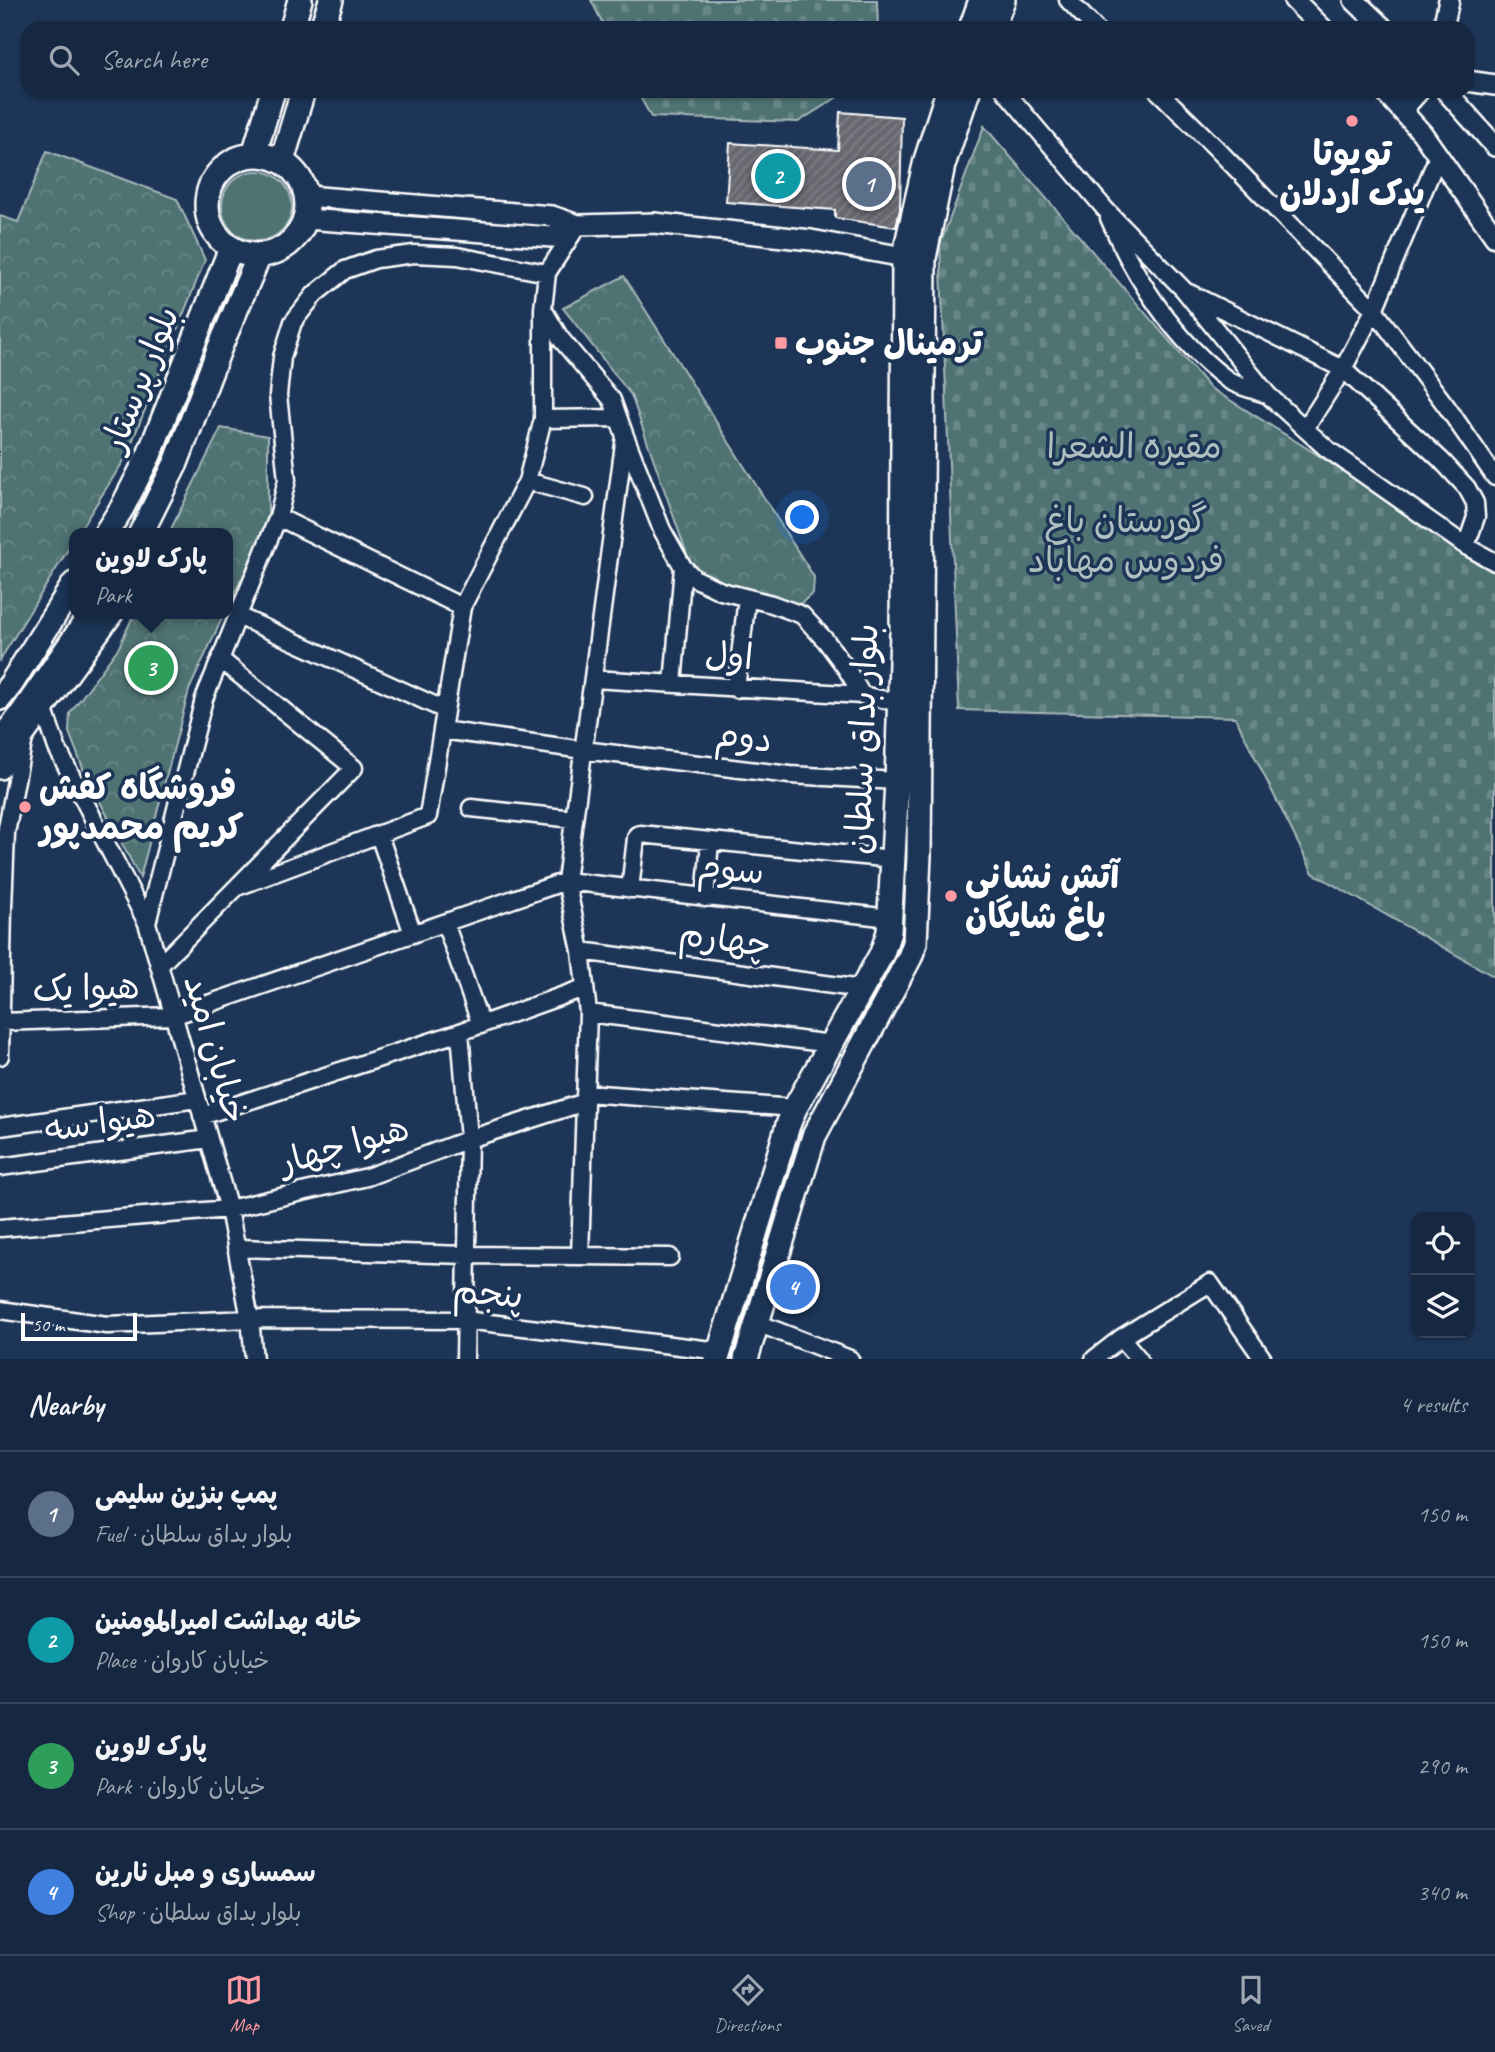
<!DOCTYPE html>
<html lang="en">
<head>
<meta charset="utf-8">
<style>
	body { margin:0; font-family:Caveat,"Playpen Sans Arabic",sans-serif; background:#23344c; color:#f1f3f6 }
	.controls { position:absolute; right:21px; bottom:21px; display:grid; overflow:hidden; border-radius:14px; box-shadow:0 2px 5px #0004 }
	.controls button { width:63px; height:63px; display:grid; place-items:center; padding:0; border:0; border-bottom:2px solid #35445a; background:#162841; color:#f1f3f6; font:35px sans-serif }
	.scale { position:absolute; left:21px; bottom:18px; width:116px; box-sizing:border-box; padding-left:7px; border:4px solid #fff; border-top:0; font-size:19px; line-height:24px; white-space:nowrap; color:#fff; -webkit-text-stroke:5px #1d3557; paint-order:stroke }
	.you { position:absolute; left:803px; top:518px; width:24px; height:24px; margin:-18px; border:5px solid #fff; border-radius:50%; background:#1a73e8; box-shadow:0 0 0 10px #1a73e833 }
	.badge { display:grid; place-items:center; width:46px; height:46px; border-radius:50%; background:#ff9aa2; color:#fff; font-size:23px; font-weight:700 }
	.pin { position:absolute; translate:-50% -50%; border:4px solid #fff; box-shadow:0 2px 7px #0006 }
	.popup { position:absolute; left:69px; top:528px; width:164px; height:91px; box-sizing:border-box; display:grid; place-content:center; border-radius:14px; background:#162841; filter:drop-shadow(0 2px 5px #0005); font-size:23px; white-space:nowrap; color:#9ea6b1 }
	.popup b { font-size:26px; color:#f1f3f6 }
	.popup::after { content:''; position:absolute; left:50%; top:100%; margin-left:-14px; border:14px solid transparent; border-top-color:#162841 }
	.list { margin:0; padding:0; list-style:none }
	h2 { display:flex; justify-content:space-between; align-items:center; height:91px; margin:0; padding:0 28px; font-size:30px }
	h2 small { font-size:23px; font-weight:400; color:#9ea6b1 }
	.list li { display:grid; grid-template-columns:46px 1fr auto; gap:21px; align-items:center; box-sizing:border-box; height:126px; padding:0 28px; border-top:2px solid #35445a }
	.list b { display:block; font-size:26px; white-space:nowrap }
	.list p { margin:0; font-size:23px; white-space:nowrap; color:#9ea6b1 }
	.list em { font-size:23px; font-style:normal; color:#9ea6b1 }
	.icon { flex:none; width:38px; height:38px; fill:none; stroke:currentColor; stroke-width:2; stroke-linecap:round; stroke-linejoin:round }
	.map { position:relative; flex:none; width:1495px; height:1359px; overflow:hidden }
	.search { position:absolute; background:#162841; box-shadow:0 2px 5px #0004; left:21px; right:21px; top:21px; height:77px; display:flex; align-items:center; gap:18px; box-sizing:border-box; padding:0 24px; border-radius:21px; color:#9ea6b1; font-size:26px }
	.sheet { height:595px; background:#162841 }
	nav { display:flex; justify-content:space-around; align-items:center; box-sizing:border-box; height:98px; border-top:2px solid #35445a; background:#162841; font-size:19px; color:#9ea6b1 }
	nav a { display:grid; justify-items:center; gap:4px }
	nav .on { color:#ff9aa2 }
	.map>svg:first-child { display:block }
</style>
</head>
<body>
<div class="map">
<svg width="1495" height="1359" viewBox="0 0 1495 1359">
	<defs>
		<pattern id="cemetery-stones" width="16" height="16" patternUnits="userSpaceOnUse" patternTransform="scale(1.75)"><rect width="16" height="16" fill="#4f7273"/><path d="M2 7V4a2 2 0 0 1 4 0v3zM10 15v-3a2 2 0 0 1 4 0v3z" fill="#698788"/></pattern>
		<pattern id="park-crowns" width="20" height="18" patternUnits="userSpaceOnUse" patternTransform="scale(1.75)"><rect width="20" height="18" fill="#4f7273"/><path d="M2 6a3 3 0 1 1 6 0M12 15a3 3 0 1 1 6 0" fill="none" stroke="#698788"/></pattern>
		<pattern id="building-hatch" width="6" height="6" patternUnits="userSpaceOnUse" patternTransform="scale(1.75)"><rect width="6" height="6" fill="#686871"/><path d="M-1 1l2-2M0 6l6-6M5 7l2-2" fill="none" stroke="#7f7f86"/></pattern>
	</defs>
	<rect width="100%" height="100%" fill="#1d3557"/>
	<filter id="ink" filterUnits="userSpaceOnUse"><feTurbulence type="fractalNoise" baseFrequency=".0143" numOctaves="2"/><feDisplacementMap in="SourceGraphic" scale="14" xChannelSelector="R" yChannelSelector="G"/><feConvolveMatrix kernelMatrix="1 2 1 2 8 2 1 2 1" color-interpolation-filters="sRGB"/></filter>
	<g filter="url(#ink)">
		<path fill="#4f7273" stroke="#a7b8b9" stroke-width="2" d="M222 206a35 35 0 1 1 70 0a35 35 0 1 1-70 0Z"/>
		<path fill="url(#cemetery-stones)" stroke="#a7b8b9" stroke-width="2" d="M591 0H877L878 28H605Z
			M637 91H847L798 122 651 117Z
			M984 126 1209 387 1403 508 1495 552V977L1313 873 1235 717 959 710 940 245Z"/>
		<path fill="url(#park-crowns)" stroke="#a7b8b9" stroke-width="2" d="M47 151 177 199 205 260 126 457 78 533H74V540L0 660V216L18 222Z
			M624 276 814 577 813 593 800 604H789L705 577 690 563 631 395 563 308Z
			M221 428 268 436V519L252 558 228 606V533H169Z
			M134 614H224L189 690 140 878 84 771 69 732 70 713 119 647Z"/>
		<path fill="url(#building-hatch)" stroke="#fff" stroke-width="2" d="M840 112 902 117 900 209 896 227 835 218V210L726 202 730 143 838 150Z"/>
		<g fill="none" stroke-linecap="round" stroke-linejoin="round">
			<g stroke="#fff" stroke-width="21">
				<path id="minor" d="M1068 0 1095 28
					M1005 91 1105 209 1184 290 1268 395 1326 448 1466 546 1495 562
					M1158 91 1216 148 1374 310 1447 407 1495 477
					M1109 218C1134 277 1175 341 1228 380 1238 387 1256 390 1268 395
					M547 273 543 309 560 338 612 400 625 436 662 530 683 567 694 578 721 591 772 604 802 615 826 641 846 668 862 695 900 703
					M1189 293 1343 369 1441 460 1467 488 1475 503 1476 517 1466 546
					M543 419 618 418
					M1305 429 1343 369 1374 310 1438 156
					M527 481 585 497
					M278 517 462 607
					M238 616 445 710
					M593 679 862 695
					M673 684 683 567
					M736 689 747 598
					M44 710 57 748 147 923 229 1209 250 1319 254 1359
					M442 730 583 750 790 775 897 781
					M471 808 574 819
					M379 835 413 934
					M237 887 428 816 462 607 527 481 543 419V309
					M630 889 636 838 637 835 640 834 893 859
					M705 898 710 842
					M147 923 204 699 278 517 287 480 278 395 282 357 293 322 315 294 345 270 376 259 414 254 457 256 547 273 578 225
					M445 923 481 1025
					M581 951 862 989
					M159 966 354 768 220 659
					M588 1013 831 1044
					M1 1022 173 1016 566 881 890 918
					M460 1032 469 1139 465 1359
					M0 1056 3 908 6 833 24 738
					M585 1093 795 1108
					M202 1116 460 1032 584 988
					M0 1127 197 1099
					M0 1167 209 1139
					M0 1228 229 1209 367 1177 469 1139 585 1102 588 1013 581 951 566 881 625 436
					M236 1248 467 1255 580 1256 585 1102
					M580 1256 670 1257
					M0 1310 107 1325 250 1319 465 1320 720 1351
					M757 1323 850 1359
					M1121 1338 1210 1283 1263 1359
					M1094 1359 1121 1338 1139 1359"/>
			</g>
			<g stroke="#fff" stroke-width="24">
				<path id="tertiary" d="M1294 0 1322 28
					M1354 0 1383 28
					M1443 28 1449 0
					M1467 81 1495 85
					M1384 91 1422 133 1495 237
					M1446 91 1495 146
					M1402 110 1419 91
					M307 196 552 216 578 225 654 223 811 240 904 257
					M306 219 552 237 578 225
					M0 769 113 614"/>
			</g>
			<g stroke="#fff" stroke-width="28">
				<path id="secondary" d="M292 28 300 0
					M322 28 331 0
					M971 28 981 0
					M992 28 1003 0
					M254 154 273 91
					M207 205a50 50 0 1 1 100 0a50 50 0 1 1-100 0Z
					M282 161 303 91
					M106 533 122 508 149 455 231 248
					M141 533 176 463 220 347 259 256
					M0 698 11 684 74 584
					M0 741 21 715 91 614
					M717 1359 788 1125 795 1108 882 953 889 932 897 781 902 632 904 257 926 160 948 91
					M746 1359 814 1136 910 957 915 943 919 856 924 258 943 165 968 91"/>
			</g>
			<use href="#minor" stroke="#1d3557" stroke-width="16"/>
			<use href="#tertiary" stroke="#1d3557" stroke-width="19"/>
			<use href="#secondary" stroke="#1d3557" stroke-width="23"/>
		</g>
	</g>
	<g fill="#ff9aa2" stroke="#1d3557" stroke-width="2.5">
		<circle cx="1352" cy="121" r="7"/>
		<rect x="774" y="336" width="14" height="14" rx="3.5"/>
		<circle cx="25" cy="807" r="7"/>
		<circle cx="951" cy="896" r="7"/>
	</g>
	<g text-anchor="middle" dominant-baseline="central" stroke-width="7" stroke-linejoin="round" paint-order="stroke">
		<g font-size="35" font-weight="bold" fill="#fff" stroke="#1d3557" text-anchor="start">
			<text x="1352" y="153" text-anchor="middle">تویوتا<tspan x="1352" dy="40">یدک اردلان</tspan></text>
			<text x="795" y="343">ترمینال جنوب</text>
			<text x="39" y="787">فروشگاه کفش<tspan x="39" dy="40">کریم محمدپور</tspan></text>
			<text x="965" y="876">آتش نشانی<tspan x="965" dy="40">باغ شایگان</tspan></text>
		</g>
		<g font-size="35" fill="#fff" stroke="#1d3557">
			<text transform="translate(140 379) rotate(-68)">بلوار پرستار</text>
			<text transform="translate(729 656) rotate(4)">اول</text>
			<text transform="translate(744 737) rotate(7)">دوم</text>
			<text transform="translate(862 739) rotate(-88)">بلوار بداق سلطان</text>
			<text transform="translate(731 869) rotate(6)">سوم</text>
			<text transform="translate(725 939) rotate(8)">چهارم</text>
			<text transform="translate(86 988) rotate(-2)">هیوا یک</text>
			<text transform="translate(216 1049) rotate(74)">خیابان امید</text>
			<text transform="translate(100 1122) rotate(-8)">هیوا سه</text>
			<text transform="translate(344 1145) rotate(-16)">هیوا چهار</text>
			<text transform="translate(488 1293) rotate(5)">پنجم</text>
		</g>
		<g font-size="35" fill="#b0c0c0" stroke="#1d3557">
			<text x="1134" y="446">مقیره الشعرا</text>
			<text x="1126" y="520">گورستان باغ<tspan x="1126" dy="40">فردوس مهاباد</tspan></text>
		</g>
	</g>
</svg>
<div class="controls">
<button><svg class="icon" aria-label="locate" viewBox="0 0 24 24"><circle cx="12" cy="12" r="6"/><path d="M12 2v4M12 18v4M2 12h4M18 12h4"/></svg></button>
<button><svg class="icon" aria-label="layers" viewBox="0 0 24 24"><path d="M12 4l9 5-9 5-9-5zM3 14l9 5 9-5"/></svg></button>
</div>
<div class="scale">50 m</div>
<div class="you"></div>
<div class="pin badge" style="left:869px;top:184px;background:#5c6f8a">1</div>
<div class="pin badge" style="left:778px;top:176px;background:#0f9aa8">2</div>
<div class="pin badge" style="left:151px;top:668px;background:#2e9e5b">3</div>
<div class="popup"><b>پارک لاوین</b>Park</div>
<div class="pin badge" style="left:793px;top:1287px;background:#3f7fe0">4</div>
<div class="search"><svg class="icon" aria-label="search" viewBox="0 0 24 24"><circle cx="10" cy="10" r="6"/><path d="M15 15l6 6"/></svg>Search here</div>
</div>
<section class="sheet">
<h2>Nearby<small>4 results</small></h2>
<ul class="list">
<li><span class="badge" style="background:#5c6f8a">1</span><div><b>پمپ بنزین سلیمی</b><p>Fuel · بلوار بداق سلطان</p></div><em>150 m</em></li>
<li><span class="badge" style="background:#0f9aa8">2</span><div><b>خانه بهداشت امیرالمومنین</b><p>Place · خیابان کاروان</p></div><em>150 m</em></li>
<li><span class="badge" style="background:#2e9e5b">3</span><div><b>پارک لاوین</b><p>Park · خیابان کاروان</p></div><em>290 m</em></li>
<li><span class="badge" style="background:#3f7fe0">4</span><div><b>سمساری و مبل نارین</b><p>Shop · بلوار بداق سلطان</p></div><em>340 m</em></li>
</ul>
</section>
<nav>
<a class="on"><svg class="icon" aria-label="map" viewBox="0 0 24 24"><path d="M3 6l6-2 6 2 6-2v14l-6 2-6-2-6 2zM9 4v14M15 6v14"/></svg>Map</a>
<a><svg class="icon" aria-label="directions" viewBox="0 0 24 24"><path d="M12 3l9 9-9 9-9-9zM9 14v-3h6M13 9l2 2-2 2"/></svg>Directions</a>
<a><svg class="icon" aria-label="saved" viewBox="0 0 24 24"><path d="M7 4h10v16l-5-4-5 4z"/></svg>Saved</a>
</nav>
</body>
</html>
